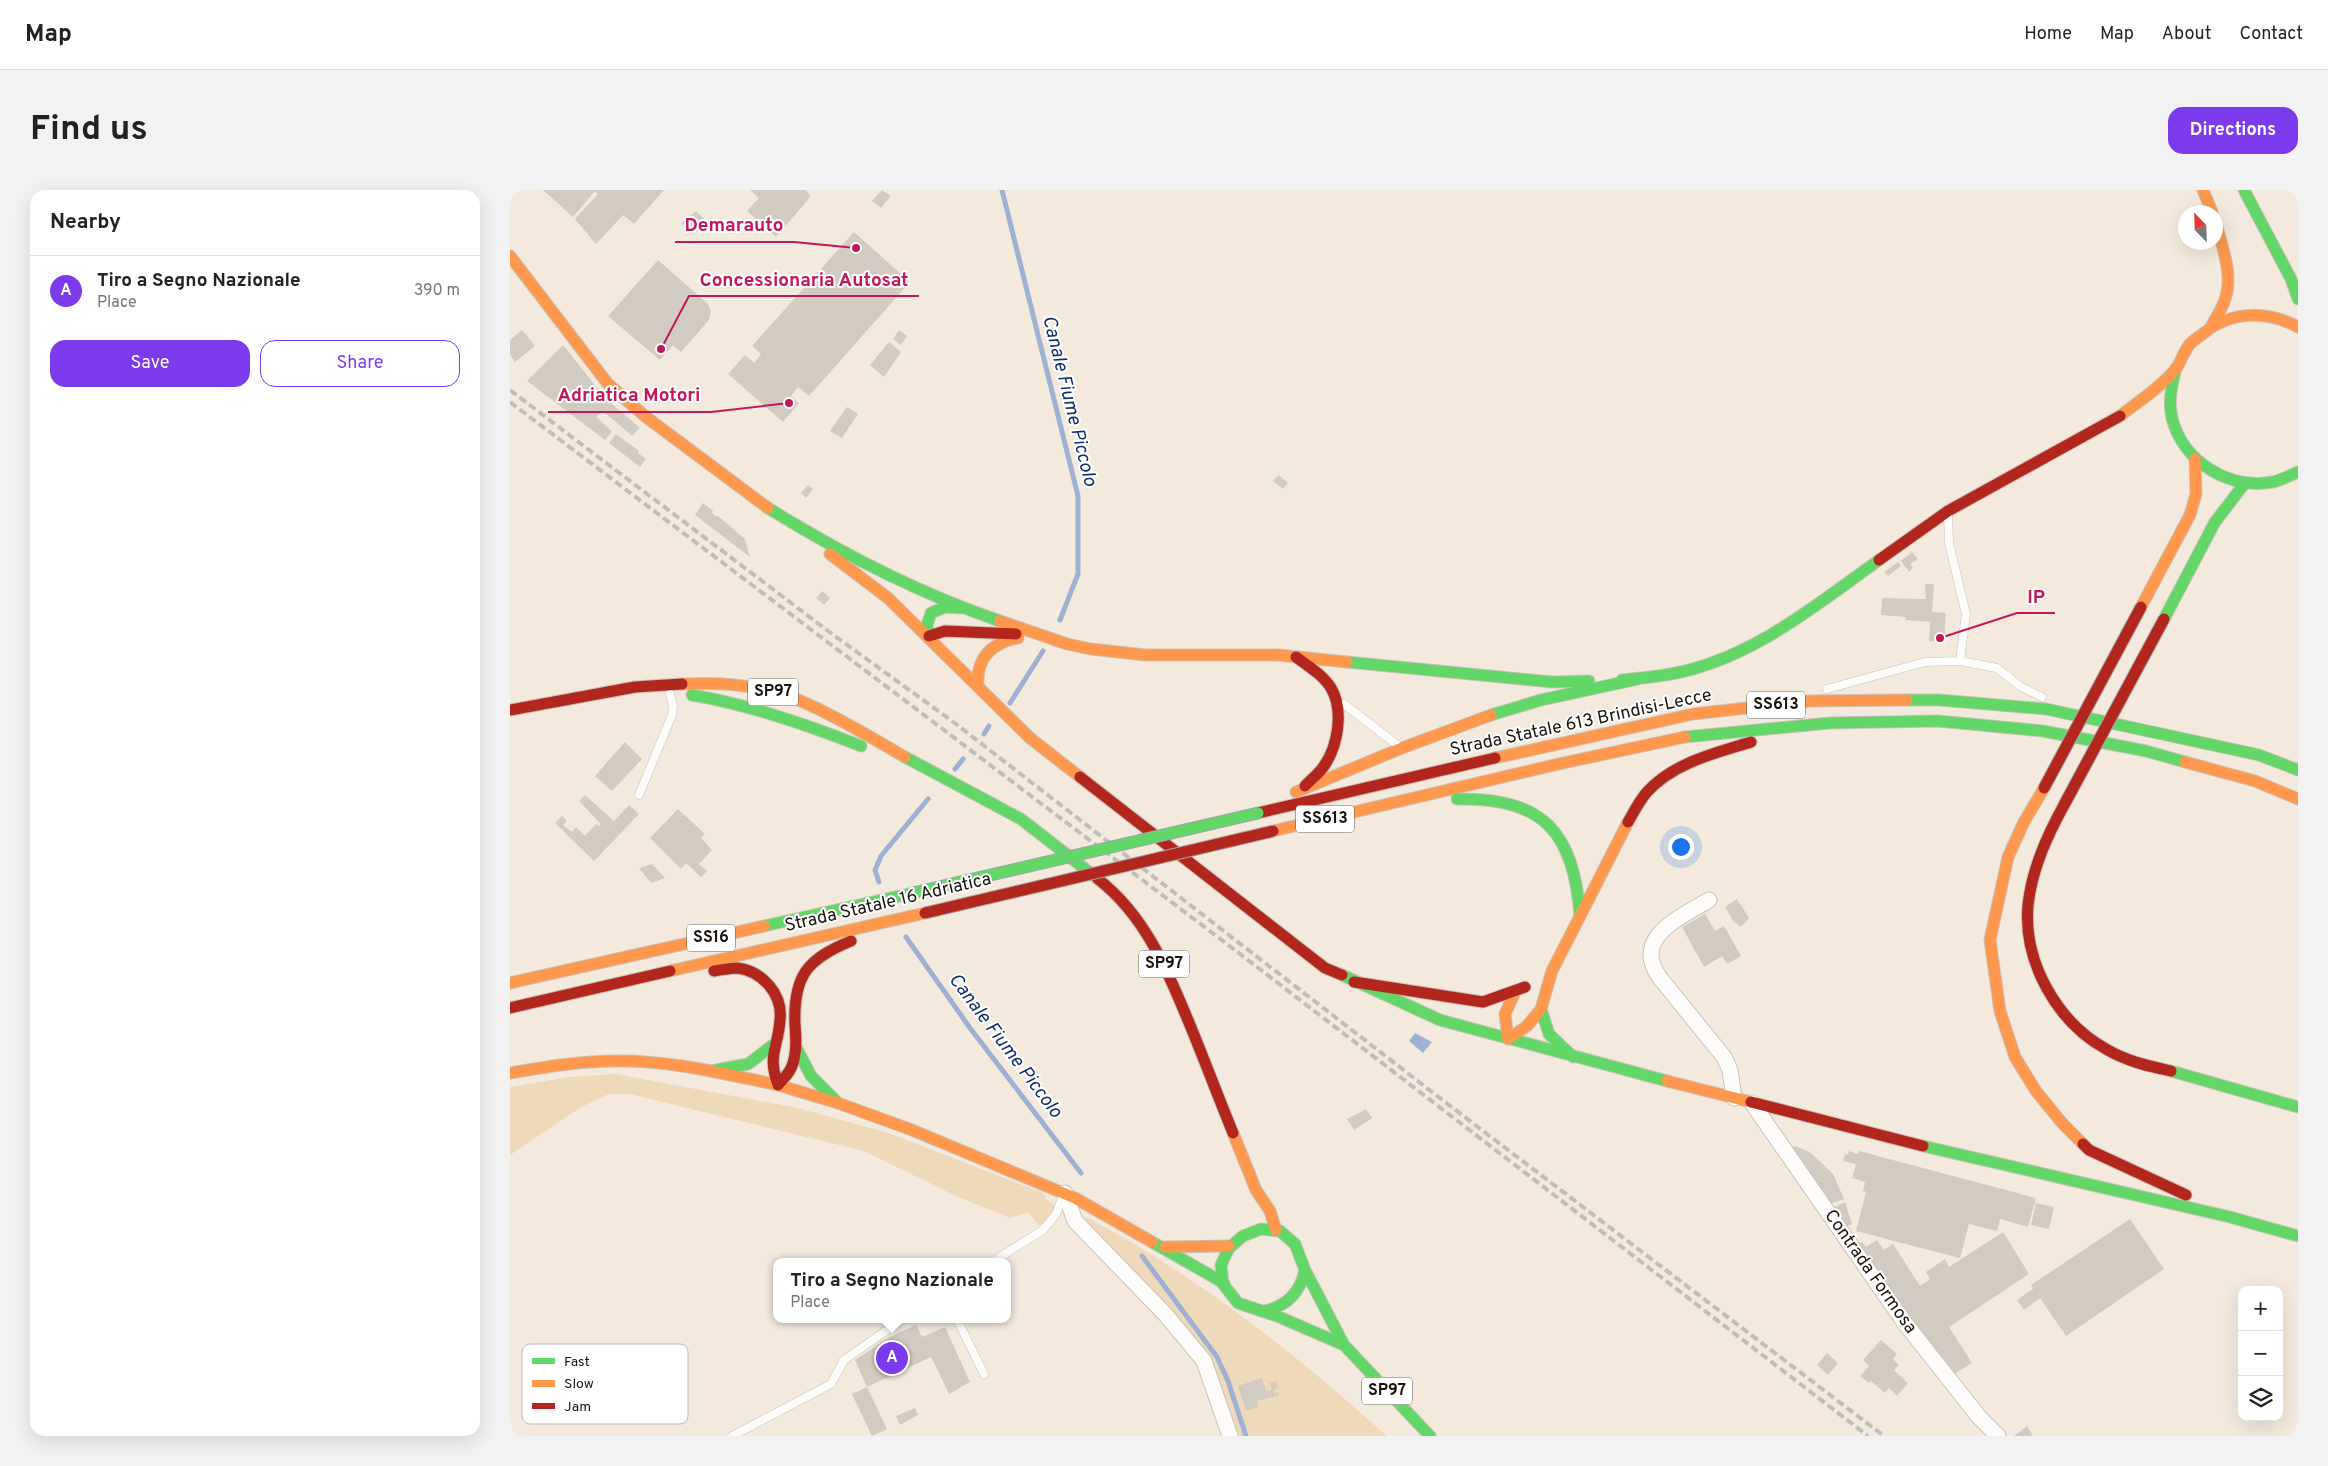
<!DOCTYPE html>
<html lang="en">
<head>
<meta charset="utf-8">
<style>
	body { margin:0; font-family:Overpass,sans-serif; background:#f2f2f2; color:#222 }
	.controls { position:absolute; right:15px; bottom:15px; display:grid; overflow:hidden; border-radius:10px; box-shadow:0 5px 20px #0002 }
	.controls button { width:45px; height:45px; display:grid; place-items:center; padding:0; border:0; border-bottom:1px solid #e0e0e0; background:#fff; color:#222; font:25px sans-serif }
	.compass { position:absolute; left:1668px; top:15px; width:45px; height:45px; border-radius:50%; background:#fff; box-shadow:0 5px 20px #0002; rotate:337deg }
	.you { position:absolute; left:1170px; top:656px; width:18px; height:18px; margin:-12px; border:4px solid #fff; border-radius:50%; background:#1a73e8; box-shadow:0 0 0 8px #1a73e833 }
	.badge { display:grid; place-items:center; width:32px; height:32px; border-radius:50%; background:#7c3aed; color:#fff; font-size:16px; font-weight:700 }
	.pin { position:absolute; translate:-50% -50%; border:2px solid #fff; box-shadow:0 1px 5px #0006 }
	.popup { position:absolute; left:263px; top:1068px; width:238px; height:65px; box-sizing:border-box; display:grid; place-content:center; border-radius:10px; background:#fff; filter:drop-shadow(0 1px 4px #0005); font-size:16px; white-space:nowrap; color:#767676 }
	.popup b { font-size:19px; color:#222 }
	.popup::after { content:''; position:absolute; left:50%; top:100%; margin-left:-10px; border:10px solid transparent; border-top-color:#fff }
	.list { margin:0; padding:0; list-style:none }
	h2 { display:flex; justify-content:space-between; align-items:center; height:65px; margin:0; padding:0 20px; font-size:21px }
	h2 small { font-size:16px; font-weight:400; color:#767676 }
	.list li { display:grid; grid-template-columns:32px 1fr auto; gap:15px; align-items:center; box-sizing:border-box; height:70px; padding:0 20px; border-top:1px solid #e0e0e0 }
	.list b { display:block; font-size:19px; white-space:nowrap }
	.list p { margin:0; font-size:16px; white-space:nowrap; color:#767676 }
	.list em { font-size:16px; font-style:normal; color:#767676 }
	.actions { display:flex; gap:10px; padding:15px 20px }
	.actions a { flex:1; padding:11px 0; border:1px solid #7c3aed; border-radius:15px; text-align:center; font-size:18px; color:#7c3aed }
	.actions .main { background:#7c3aed; color:#fff }
	.icon { flex:none; width:28px; height:28px; fill:none; stroke:currentColor; stroke-width:2; stroke-linecap:round; stroke-linejoin:round }
	.map { position:relative; flex:none; width:1788px; height:1246px; overflow:hidden; border-radius:15px }
	header { display:flex; align-items:center; gap:30px; box-sizing:border-box; height:70px; padding:0 25px; background:#fff; border-bottom:1px solid #e0e0e0 }
	header strong { font-size:24px }
	nav { display:flex; gap:28px; margin-inline-start:auto; font-size:18px }
	.intro { display:flex; align-items:center; justify-content:space-between; box-sizing:border-box; height:120px; padding:0 30px }
	h1 { margin:0; font-size:35px }
	.button { padding:12px 22px; border-radius:15px; background:#7c3aed; color:#fff; font-size:18px; font-weight:700 }
	main { display:flex; gap:30px; padding:0 30px }
	aside { flex:1; background:#fff; border-radius:15px; box-shadow:0 5px 20px #0002 }
	.map>svg:first-child { display:block }
</style>
</head>
<body>
<header>
<strong>Map</strong>
<nav><a>Home</a><a>Map</a><a>About</a><a>Contact</a></nav>
</header>
<div class="intro"><h1>Find us</h1><a class="button">Directions</a></div>
<main>
<aside>
<h2>Nearby<small></small></h2>
<ul class="list">
<li><span class="badge">A</span><div><b>Tiro a Segno Nazionale</b><p>Place</p></div><em>390 m</em></li>
</ul>
<div class="actions"><a class="main">Save</a><a>Share</a></div>
</aside>
<div class="map">
<svg width="1788" height="1246" viewBox="0 0 1788 1246">
	<rect width="100%" height="100%" fill="#f3eadd"/>
	<path fill="#eed9bb" d="M106 884 288 918 378 943 533 1003 536 1009 545 1015 544 1022 529 1036 519 1022 500 1028 448 1007 354 961 120 904H99L71 917 0 965V897L58 887Z
		M576 1027C686 1085 785 1163 877 1246H725L711 1202 573 1029Z"/>
	<path fill="#a0b0d2" d="M905 843 922 852 913 863 899 851Z"/>
	<g fill="none" stroke-linecap="round" stroke-linejoin="round">
		<path stroke="#a0b0d2" stroke-width="5" d="M492 0 568 306V384L550 430
			M500 513 533 461
			M474 544 479 536
			M445 579 453 569
			M369 692 365 680 371 666 418 609
			M396 747 460 838 571 983
			M632 1066 707 1167 718 1191 736 1246"/>
	</g>
	<path fill="#d2cbc1" d="M33 0H154L124 34 113 25 86 54 65 29 88 4 85 1 63 27Z
		M240 0H296L300 6 297 11 266 47 237 21 249 8Z
		M372 0 381 6 371 18 362 11Z
		M186 21 194 29 191 32 194 36 187 42 184 40 181 43 171 33Z
		M344 42 400 92 299 206 288 197 281 206 289 213 273 232 218 184 235 165 244 173 251 164 242 156Z
		M148 70 198 114 201 121 199 130 171 162 163 155 150 170 98 126Z
		M12 140 25 156 5 172 0 165V150Z
		M389 140 397 146 391 155 383 149Z
		M379 152 391 162 374 187 360 175Z
		M53 155 96 209 130 238 122 246 93 221 86 227 102 241 95 250 17 191Z
		M337 217 348 224 332 248 320 241Z
		M106 244 129 261 128 263 136 269 130 277 99 253Z
		M769 285 778 293 773 299 763 291Z
		M298 295 303 299 296 308 291 303Z
		M193 313 203 321 202 323 206 327 208 326 235 349 240 367 185 325Z
		M1402 362 1408 369 1400 374 1403 378 1399 382 1391 371Z
		M1388 372 1391 376 1378 386 1374 382Z
		M1415 394H1424L1422 422 1436 423 1434 452 1419 451 1420 432 1395 430 1396 427 1371 425 1372 408 1416 409Z
		M312 401 320 408 314 415 306 408Z
		M115 552 132 569 102 601 85 586Z
		M75 605 104 631 119 615 129 624 84 671 45 633 52 626 57 631 53 635 62 642 66 637 75 646 86 634 89 636 91 634 69 611Z
		M168 619 195 644 191 648 202 660 189 674 197 681 191 687 176 673 171 679 140 648Z
		M142 674 155 688 141 693 129 678Z
		M1227 709 1239 728 1231 737 1223 731 1215 717Z
		M1195 724 1205 741 1214 736 1231 766 1217 774 1212 766 1194 777 1172 737Z
		M856 919 862 928 844 940 837 929Z
		M1285 956 1300 962 1323 984 1334 1009 1317 1015 1278 959Z
		M1339 961 1348 964 1349 961 1526 1008 1518 1037 1490 1029 1487 1041 1459 1034 1450 1068 1346 1041 1356 1002 1353 1001 1355 992 1342 988 1346 974 1333 971 1335 964 1338 965Z
		M1335 1012 1342 1034 1334 1038 1320 1019Z
		M1526 1013 1544 1017 1539 1039 1521 1035Z
		M1620 1029 1654 1079 1556 1146 1530 1108 1514 1120 1507 1110 1523 1099 1521 1095Z
		M1493 1042 1519 1084 1439 1137 1462 1173 1443 1185 1392 1119 1347 1055 1352 1052 1356 1057 1367 1050 1374 1060 1383 1054 1410 1096 1420 1089 1416 1082 1435 1069 1439 1077Z
		M406 1135 412 1147 435 1137 460 1192 439 1204 421 1167 357 1197 345 1170 378 1148Z
		M1371 1150 1387 1164 1383 1169 1389 1175 1384 1180 1398 1193 1387 1206 1379 1198 1375 1203 1361 1191 1359 1193 1350 1186 1359 1176 1353 1170Z
		M1317 1163 1328 1173 1318 1185 1307 1175Z
		M752 1188 756 1201 762 1200 760 1193 766 1191 768 1198 763 1200 765 1204 768 1202 769 1205 747 1211 748 1217 736 1221 728 1196Z
		M357 1197 377 1239 362 1246 342 1204Z
		M405 1218 408 1225 390 1235 386 1226Z
		M1517 1236 1523 1246H1504Z"/>
	<g fill="none" stroke-linecap="round" stroke-linejoin="round">
		<g stroke="#c9c2b8" stroke-width="9">
			<path id="lane" d="M1438 325 1439 353 1456 424 1450 471
				M1317 499 1415 472 1450 471 1487 478 1511 497 1532 507
				M834 514 886 554
				M129 605 162 525 163 516 160 504
				M482 1072 533 1040 546 1024 553 1006
				M447 1129 474 1184
				M222 1246 321 1194 334 1170 393 1129"/>
		</g>
		<g stroke="#c9c2b8" stroke-width="17">
			<path id="street" d="M1199 710C1169 728 1121 748 1150 788L1214 867 1220 880 1224 908
				M1242 913 1394 1132 1469 1227 1488 1246
				M555 1003 565 1031 655 1124 694 1171 720 1246"/>
		</g>
		<g stroke="#c9c2b8" stroke-width="13">
			<path id="fast" d="M1734 0 1781 89 1788 109
				M1666 178C1662 194 1658 211 1662 228 1673 272 1719 300 1763 292 1772 290 1780 285 1788 282
				M258 318C329 362 411 404 490 431
				M1654 429 1705 332 1735 293
				M419 446 417 435 421 423 435 417 453 418
				M837 472 1042 492 1079 491
				M1112 490C1128 488 1145 487 1161 484 1240 470 1306 415 1369 370
				M182 505C241 515 296 534 351 556
				M1397 510H1429L1536 519 1749 565 1788 580
				M981 525 1031 510 1128 489
				M1175 547 1320 533 1428 531 1533 541 1636 561 1675 572
				M395 567 511 629 588 689
				M947 609C1034 607 1064 643 1070 726
				M254 736 403 703
				M832 785 930 830 1157 891
				M1031 819 1039 844 1063 867
				M286 857 301 886 328 913
				M201 881 238 874 263 855
				M1661 881 1788 917
				M1413 956 1720 1027 1788 1046
				M642 1052 714 1093
				M754 1121C777 1116 790 1103 795 1080
				M834 1155 767 1126 728 1113 713 1094 711 1075 719 1058 733 1046 751 1039 770 1041 785 1054 795 1080 834 1155 920 1246"/>
		</g>
		<g stroke="#c9c2b8" stroke-width="13">
			<path id="slow" d="M1693 0 1702 22
				M0 66 98 194 136 227 258 318
				M1701 137C1705 129 1711 121 1714 112 1724 88 1713 58 1706 34
				M1610 226C1629 211 1650 198 1666 179 1671 171 1674 162 1679 155 1683 150 1689 147 1694 143 1722 120 1758 121 1788 137
				M320 364 378 408 520 548 570 587
				M1631 417 1680 325 1686 304 1685 269
				M490 431 557 454 581 459 635 465H768L837 472
				M172 494C211 492 257 495 293 512 328 527 362 548 395 567
				M468 496C466 468 481 453 508 448
				M985 568 1183 524 1300 511 1397 510
				M1675 572 1745 591 1788 609
				M1534 598 1514 632 1498 667 1480 750 1490 821 1505 867 1526 901 1552 933 1573 954
				M786 602 892 558 981 525
				M763 641 1053 573 1175 547
				M160 781 415 723
				M0 793 254 736
				M1005 802 995 824 998 849 1017 836 1031 819 1042 781 1118 632
				M0 883C35 877 70 871 106 871 160 870 215 884 268 895
				M1157 891 1241 912
				M268 895 328 913 402 940 565 1008 642 1052
				M723 943 746 1000 760 1021 766 1040
				M655 1057 719 1056"/>
		</g>
		<g stroke="#c9c2b8" stroke-width="13">
			<path id="jam" d="M1369 370 1438 321 1610 226
				M419 446 435 441 506 444
				M786 467C798 476 813 485 821 498 834 520 828 556 814 576 809 584 801 589 795 596
				M0 520 125 497 172 494
				M570 587 815 778 832 785
				M1554 615C1537 646 1522 679 1518 715 1513 772 1547 832 1596 859 1616 871 1638 876 1661 881
				M748 623 985 568
				M1118 632C1124 622 1129 611 1137 602 1163 573 1205 563 1241 552
				M588 689C637 727 659 784 682 840 696 874 709 909 723 943
				M204 781C212 780 220 778 227 778 253 781 273 805 270 830 268 859 257 864 268 895
				M844 792 973 812 1015 797
				M0 818 160 781
				M268 895C273 889 279 884 282 876 287 863 286 848 285 835 283 786 297 769 341 751
				M1241 912 1413 956
				M1573 954 1579 960 1676 1005"/>
		</g>
		<use href="#lane" stroke="#fdfcfa" stroke-width="8"/>
		<use href="#street" stroke="#fdfcfa" stroke-width="15"/>
		<use href="#fast" stroke="#63d668" stroke-width="11"/>
		<use href="#slow" stroke="#ff974d" stroke-width="11"/>
		<use href="#jam" stroke="#b3261e" stroke-width="11"/>
		<path stroke="#c0bebb" stroke-width="4" stroke-dasharray="8 4" stroke-linecap="butt" d="M0 200 318 441 442 531 935 912 1374 1246
			M0 212 717 754 1358 1246"/>
		<g stroke="#a3a4a9" stroke-width="13" stroke-linecap="butt">
			<path id="fast-bridge" d="M403 703 748 623"/>
		</g>
		<g stroke="#a3a4a9" stroke-width="13" stroke-linecap="butt">
			<path id="jam-bridge" d="M1534 598 1631 417
				M1554 615 1654 429
				M415 723 763 641"/>
		</g>
		<use href="#fast-bridge" stroke="#63d668" stroke-width="11"/>
		<use href="#jam-bridge" stroke="#b3261e" stroke-width="11"/>
	</g>
	<g text-anchor="middle" dominant-baseline="central" stroke-width="4" stroke-linejoin="round" paint-order="stroke">
		<g fill="#fff" stroke="#5f5a55" stroke-width="1">
			<rect x="238" y="488.5" width="50" height="27" rx="4"/>
			<rect x="1237" y="501.5" width="58" height="27" rx="4"/>
			<rect x="786" y="615.5" width="58" height="27" rx="4"/>
			<rect x="177" y="734.5" width="48" height="27" rx="4"/>
			<rect x="629" y="760.5" width="50" height="27" rx="4"/>
			<rect x="852" y="1187.5" width="50" height="27" rx="4"/>
		</g>
		<g font-size="16" font-weight="bold" fill="#1a140c">
			<text x="263" y="502">SP97</text>
			<text x="1266" y="515">SS613</text>
			<text x="815" y="629">SS613</text>
			<text x="201" y="748">SS16</text>
			<text x="654" y="774">SP97</text>
			<text x="877" y="1201">SP97</text>
		</g>
		<g font-size="18" fill="#1a140c" stroke="#fff">
			<text transform="translate(1071 533) rotate(-12)">Strada Statale 613 Brindisi-Lecce</text>
			<text transform="translate(378 713) rotate(-13)">Strada Statale 16 Adriatica</text>
			<text transform="translate(1360 1082) rotate(55)">Contrada Formosa</text>
		</g>
		<g font-size="19" font-style="italic" fill="#132d6c" stroke="#fff">
			<text transform="translate(559 211) rotate(76)">Canale Fiume Piccolo</text>
			<text transform="translate(495 856) rotate(53)">Canale Fiume Piccolo</text>
		</g>
	</g>
	<rect x="12" y="1154" width="166" height="80" rx="8" fill="#fff" stroke="#bab8b6" stroke-width="1"/>
	<rect x="22" y="1168" width="23" height="6" fill="#63d668"/>
	<rect x="22" y="1190" width="23" height="7" fill="#ff974d"/>
	<rect x="22" y="1213" width="23" height="6" fill="#b3261e"/>
	<g font-size="14" fill="#1a140c">
		<text x="54" y="1176">Fast</text>
		<text x="54" y="1198">Slow</text>
		<text x="54" y="1221">Jam</text>
	</g>
	<path fill="none" stroke="#c2185b" stroke-width="2" d="M346 58L284 52H165M151 159L179 106H409M279 213L201 222H38M1430 448L1507 423H1545"/>
	<g fill="#c2185b" stroke="#fff" stroke-width="2">
		<circle cx="346" cy="58" r="5"/>
		<circle cx="151" cy="159" r="5"/>
		<circle cx="279" cy="213" r="5"/>
		<circle cx="1430" cy="448" r="5"/>
	</g>
	<g font-size="19" text-anchor="middle" font-weight="bold" fill="#c2185b" stroke="#fff" stroke-width="4" stroke-linejoin="round" paint-order="stroke">
		<text x="224" y="41">Demarauto</text>
		<text x="294" y="96">Concessionaria Autosat</text>
		<text x="119" y="211">Adriatica Motori</text>
		<text x="1526" y="413">IP</text>
	</g>
</svg>
<div class="controls">
<button>+</button>
<button>−</button>
<button><svg class="icon" aria-label="layers" viewBox="0 0 24 24"><path d="M12 4l9 5-9 5-9-5zM3 14l9 5 9-5"/></svg></button>
</div>
<svg class="compass" viewBox="-18 -18 36 36"><path d="M0-13l5 13h-10z" fill="#e53935"/><path d="M0 13l5-13h-10z" fill="#767676"/></svg>
<div class="you"></div>
<div class="pin badge" style="left:382px;top:1168px">A</div>
<div class="popup"><b>Tiro a Segno Nazionale</b>Place</div>
</div>
</main>
</body>
</html>
